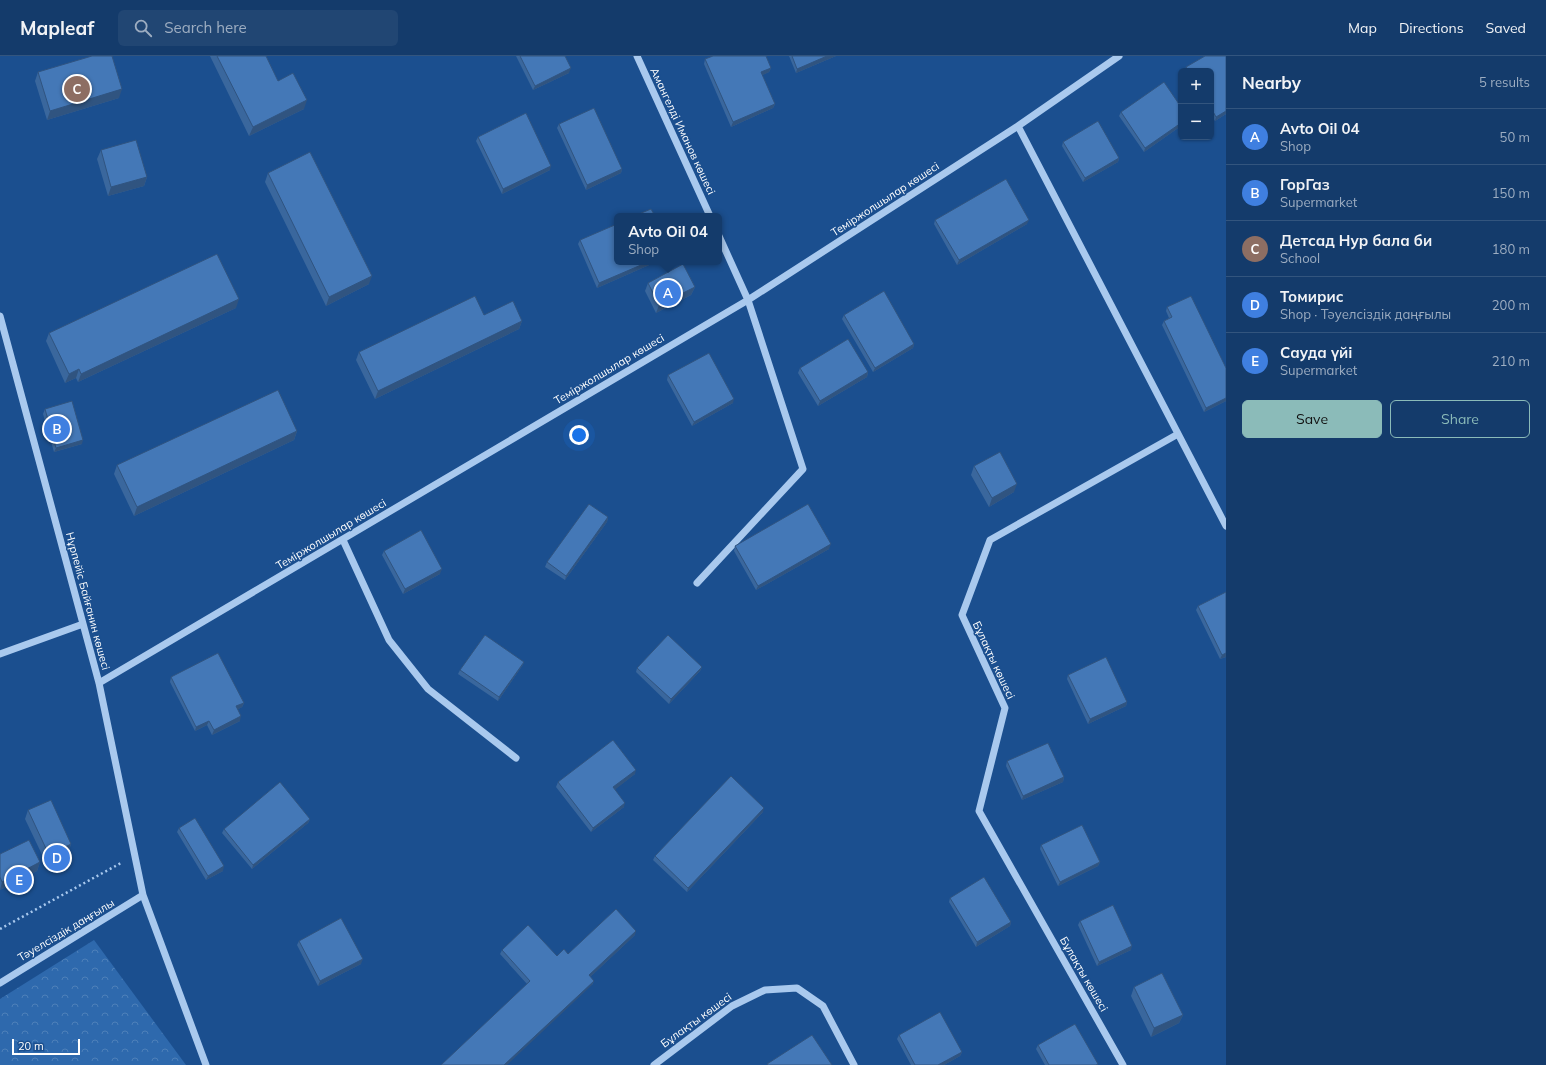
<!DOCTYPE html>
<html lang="en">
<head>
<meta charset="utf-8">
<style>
	body { margin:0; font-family:Mulish,sans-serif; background:#214673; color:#f1f3f6 }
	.controls { position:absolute; right:12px; top:12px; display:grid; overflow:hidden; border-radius:6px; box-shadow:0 1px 3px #0004 }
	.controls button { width:36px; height:36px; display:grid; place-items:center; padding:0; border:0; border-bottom:1px solid #33557e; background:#143b6b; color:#f1f3f6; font:20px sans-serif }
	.scale { position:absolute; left:12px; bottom:10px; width:68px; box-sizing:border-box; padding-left:4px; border:2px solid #fff; border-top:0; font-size:11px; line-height:14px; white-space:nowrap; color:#fff; -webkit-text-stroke:3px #1b4f8f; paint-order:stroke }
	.you { position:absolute; left:579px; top:379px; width:14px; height:14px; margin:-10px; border:3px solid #fff; border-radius:50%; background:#1a73e8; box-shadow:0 0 0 6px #1a73e833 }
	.badge { display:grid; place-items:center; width:26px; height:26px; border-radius:50%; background:#8bbbb9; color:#fff; font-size:13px; font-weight:700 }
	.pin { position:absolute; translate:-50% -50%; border:2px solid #fff; box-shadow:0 1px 4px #0006 }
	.popup { position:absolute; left:614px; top:157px; width:108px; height:52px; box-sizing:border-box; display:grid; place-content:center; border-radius:6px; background:#143b6b; filter:drop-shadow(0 1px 3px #0005); font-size:13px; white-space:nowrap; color:#9dadc1 }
	.popup b { font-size:15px; color:#f1f3f6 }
	.popup::after { content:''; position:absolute; left:50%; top:100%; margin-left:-8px; border:8px solid transparent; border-top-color:#143b6b }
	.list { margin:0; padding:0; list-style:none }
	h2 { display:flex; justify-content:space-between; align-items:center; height:52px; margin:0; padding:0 16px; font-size:17px }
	h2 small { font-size:13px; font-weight:400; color:#9dadc1 }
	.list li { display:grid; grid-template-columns:26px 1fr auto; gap:12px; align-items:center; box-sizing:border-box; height:56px; padding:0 16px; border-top:1px solid #33557e }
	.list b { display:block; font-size:15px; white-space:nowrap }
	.list p { margin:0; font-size:13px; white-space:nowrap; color:#9dadc1 }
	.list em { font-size:13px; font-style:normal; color:#9dadc1 }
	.actions { display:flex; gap:8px; padding:12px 16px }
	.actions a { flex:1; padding:9px 0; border:1px solid #8bbbb9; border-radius:6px; text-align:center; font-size:14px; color:#8bbbb9 }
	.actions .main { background:#8bbbb9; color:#111 }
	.icon { flex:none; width:22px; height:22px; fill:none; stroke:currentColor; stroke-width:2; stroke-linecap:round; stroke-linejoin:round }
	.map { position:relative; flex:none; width:1226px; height:1009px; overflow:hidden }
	header { display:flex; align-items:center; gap:24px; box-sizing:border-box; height:56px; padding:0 20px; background:#143b6b; border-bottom:1px solid #33557e }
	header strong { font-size:19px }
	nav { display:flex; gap:22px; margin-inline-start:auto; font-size:14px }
	.search { width:280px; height:36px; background:#214673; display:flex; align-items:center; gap:10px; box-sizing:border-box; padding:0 14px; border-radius:6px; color:#9dadc1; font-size:15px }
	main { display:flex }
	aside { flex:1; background:#143b6b }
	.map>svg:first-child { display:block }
</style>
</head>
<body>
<header>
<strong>Mapleaf</strong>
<div class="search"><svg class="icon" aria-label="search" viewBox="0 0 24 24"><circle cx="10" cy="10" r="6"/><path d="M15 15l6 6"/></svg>Search here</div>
<nav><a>Map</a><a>Directions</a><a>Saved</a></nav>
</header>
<main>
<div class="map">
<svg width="1226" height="1009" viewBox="0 0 1226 1009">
	<defs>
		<pattern id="forest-crowns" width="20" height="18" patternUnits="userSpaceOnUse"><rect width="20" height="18" fill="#2e69ad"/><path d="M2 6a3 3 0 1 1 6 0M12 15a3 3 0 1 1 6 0" fill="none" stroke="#4d80b9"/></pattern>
	</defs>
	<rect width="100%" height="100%" fill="#1b4f8f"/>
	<path fill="url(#forest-crowns)" d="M94 884 186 1009H0V943Z"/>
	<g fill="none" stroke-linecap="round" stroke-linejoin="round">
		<path stroke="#a9c9ee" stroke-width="2.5" stroke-dasharray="2 3" stroke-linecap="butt" d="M0 873 121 807"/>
		<path stroke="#a9c9ee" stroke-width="7" d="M637 0 710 160
			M1018 70 1226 470
			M0 260 99 627 143 839 206 1009
			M343 484 389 584 428 633 516 702
			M697 527 803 413 748 244 719 180
			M0 598 83 568
			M99 627 748 244 1018 70 1119 0
			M0 927 143 839
			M654 1009 732 950 765 934 797 932 823 950 854 1009
			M1123 1009 979 755 1005 652 962 559 990 484 1178 378"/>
	</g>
	<path fill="#3a679d" d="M210 0H266L278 25 304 53 249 80Z
		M516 0H565L569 17 533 34Z
		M789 0H836L796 17Z
		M1226 0V58L1215 65 1211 59V15H1185L1186 11Z
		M705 3 771 12 769 16 762 19 775 48 773 52 731 71 704 8Z
		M38 16 119 42 47 64 35 25Z
		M1181 51V70L1144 96 1119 60 1121 56Z
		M559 68 622 113 621 117 586 134 557 72Z
		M478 81 550 114 502 138 476 85Z
		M1063 86 1119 102 1118 106 1083 126 1062 90Z
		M101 94 147 121 144 130 108 140 97 103Z
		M268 117 369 228 326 250 265 126Z
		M935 164 1027 168 957 209 934 168Z
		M580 184 617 206H656L597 232 578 188Z
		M648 227 695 231 691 239 656 257 645 235Z
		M1167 251 1226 312V345L1204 356 1162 269 1164 265 1169 262 1166 255Z
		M236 252 78 326 76 322 65 327 46 285 49 277Z
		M484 259 522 265 519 273 375 343 356 304 359 296Z
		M844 259 914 288 913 292 873 316 842 263Z
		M800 312 868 316 867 321 818 350 798 317Z
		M668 319 733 347 692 370 667 324Z
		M45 353 82 388 54 396 43 358Z
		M297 375 294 384 134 460 114 418 117 409Z
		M974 410 1014 436 989 451 971 419Z
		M608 461 607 466 565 524 545 511 547 506Z
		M735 490 829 493 756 534 734 495Z
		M384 495 440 518 403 538 382 499Z
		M1198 550 1226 601 1220 603 1196 554Z
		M524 606 522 610 498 645 458 618 460 614Z
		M702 611 700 615 669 648 636 616 637 612Z
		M1068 619 1127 646 1126 650 1088 668 1067 623Z
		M171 621 244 647 242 651 238 653 240 665 212 679 207 669 195 675 170 626Z
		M1007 705 1064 721 1063 726 1022 744 1006 710Z
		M635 718 615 733 624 751 591 776 556 731 558 726Z
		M28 754 71 788 68 797 46 807 25 763Z
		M763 756 687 836 653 804 655 800Z
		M310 763 308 767 252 813 222 777 224 773Z
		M179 772 223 815 206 824 177 776Z
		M1041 789 1100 806 1098 810 1058 830 1040 793Z
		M0 798 40 806 37 815 0 834Z
		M950 842 1011 866 1010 870 976 891 949 846Z
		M1080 865 1131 894 1097 910 1078 869Z
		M635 879 590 921 594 925 592 929 527 928 500 898 502 894 557 900 568 898Z
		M299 885 361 908 318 930 297 889Z
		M1134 931 1183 959 1179 967 1151 981 1131 940Z
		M899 979 962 996 960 1000 944 1009H911L897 983Z
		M1038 989 1098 1008 1097 1009H1045L1036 993Z"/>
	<path fill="#305480" d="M827 0H836L796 17 797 13Z
		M571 12 569 17 533 34 535 30Z
		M771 12 769 16 759 21 761 16Z
		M122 33 119 42 47 64 50 55Z
		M307 44 304 53 249 80 253 71Z
		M775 48 773 52 731 71 733 66Z
		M1226 55V58L1215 65 1216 61Z
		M1181 67V70L1144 96 1145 92Z
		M1119 102 1118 106 1083 126 1085 122Z
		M551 110 550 114 502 138 503 133Z
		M622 113 621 117 586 134 587 129Z
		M147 121 144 130 108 140 111 131Z
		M1029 164 1027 168 957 209 959 204Z
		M648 206H656L597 232 599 227Z
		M372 220 369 228 326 250 329 241Z
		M695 231 691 239 656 257 659 249Z
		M239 243 236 252 78 326 81 318Z
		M522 265 519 273 375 343 378 335Z
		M914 288 913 292 873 316 875 312Z
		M79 313 76 322 65 327 69 318Z
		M868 316 867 321 818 350 820 345Z
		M1226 342V345L1204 356 1206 352Z
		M734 343 733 347 692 370 694 366Z
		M297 375 294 384 134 460 137 451Z
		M83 384 82 388 54 396 56 392Z
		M1017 428 1014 436 989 451 992 442Z
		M608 461 607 466 565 524 566 520Z
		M831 488 829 493 756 534 758 530Z
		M442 513 440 518 403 538 405 533Z
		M1226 597V601L1220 603 1222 599Z
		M524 606 522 610 498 645 499 641Z
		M702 611 700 615 669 648 671 643Z
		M1127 646 1126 650 1088 668 1090 663Z
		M244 647 242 651 235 655 236 650Z
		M241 660 240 665 212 679 214 674Z
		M209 665 207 669 195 675 196 671Z
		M636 714 635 718 612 736 613 731Z
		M1064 721 1063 726 1022 744 1023 740Z
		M625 747 624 751 591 776 593 772Z
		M764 752 763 756 687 836 688 832Z
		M310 763 308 767 252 813 253 809Z
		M71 788 68 797 46 807 49 799Z
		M40 806 37 815 0 834 2 826Z
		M1100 806 1098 810 1058 830 1060 826Z
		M224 810 223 815 206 824 208 820Z
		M1011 866 1010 870 976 891 977 886Z
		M636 875 635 879 587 924 589 919Z
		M1132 890 1131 894 1097 910 1099 906Z
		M363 903 361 908 318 930 320 925Z
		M594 925 592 929 507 1009H504Z
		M1183 959 1179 967 1151 981 1154 972Z
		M962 996 960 1000 944 1009H938Z"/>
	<path fill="#4478b7" stroke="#305480" d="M92 0H112L122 33 50 55 38 16Z
		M217 0H266L278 25 293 17 307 44 253 71Z
		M520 0H565L571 12 535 30Z
		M713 0H766L771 12 761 16 775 48 733 66 705 3Z
		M792 0H827L797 13Z
		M1205 0H1226V55L1216 61 1211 52V15H1189L1186 11Z
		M1164 26 1181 51V67L1145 92 1121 56Z
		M594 52 622 113 587 129 559 68Z
		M526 57 551 110 503 133 478 81Z
		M1098 65 1119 102 1085 122 1063 86Z
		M136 84 147 121 111 131 101 94Z
		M310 96 372 220 329 241 268 117Z
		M1006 123 1029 164 959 204 935 164Z
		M651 153 655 160H634Z
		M617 168V206H648L599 227 580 184Z
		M217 198 239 243 81 318 79 313 69 318 49 277Z
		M683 208 695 231 659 249 648 227Z
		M884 235 914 288 875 312 844 259Z
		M475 240 484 259 513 245 522 265 378 335 359 296Z
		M1191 240 1226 312V342L1206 352 1164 265 1172 261 1167 251Z
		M848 283 868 316 820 345 800 312Z
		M709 297 734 343 694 366 668 319Z
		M278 334 297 375 137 451 117 409Z
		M72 345 83 384 56 392 45 353Z
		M1000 396 1017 428 992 442 974 410Z
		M589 448 608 461 566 520 547 506Z
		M808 448 831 488 758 530 735 490Z
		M421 474 442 513 405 533 384 495Z
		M1226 536V597L1222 599 1198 550Z
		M485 579 524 606 499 641 460 614Z
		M668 579 702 611 671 643 637 612Z
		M218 597 244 647 236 650 241 660 214 674 209 665 196 671 171 621Z
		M1106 601 1127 646 1090 663 1068 619Z
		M613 684 636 714 613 731 625 747 593 772 558 726Z
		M1048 687 1064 721 1023 740 1007 705Z
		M731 720 764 752 688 832 655 800Z
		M280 726 310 763 253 809 224 773Z
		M51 744 71 788 49 799 28 754Z
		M195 762 224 810 208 820 179 772Z
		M1082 769 1100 806 1060 826 1041 789Z
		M29 784 40 806 2 826 0 821V798Z
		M984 821 1011 866 977 886 950 842Z
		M1113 849 1132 890 1099 906 1080 865Z
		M616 853 636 875 589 919 594 925 504 1009H441L530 925 502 894 528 869 557 900 564 893 568 898Z
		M341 862 363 903 320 925 299 885Z
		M1162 917 1183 959 1154 972 1134 931Z
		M940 956 962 996 938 1009H915L899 979Z
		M1075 968 1098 1008 1096 1009H1049L1038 989Z
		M812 979 832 1009H768L767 1008Z"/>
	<g text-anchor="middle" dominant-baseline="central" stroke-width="3" stroke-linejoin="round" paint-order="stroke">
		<g font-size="11" fill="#fff" stroke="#1b4f8f">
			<text transform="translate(683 75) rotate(65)">Амангелді Иманов көшесі</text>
			<text transform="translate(885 143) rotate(-33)">Теміржолшылар көшесі</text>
			<text transform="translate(609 313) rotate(-31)">Теміржолшылар көшесі</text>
			<text transform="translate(331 478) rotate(-31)">Теміржолшылар көшесі</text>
			<text transform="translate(88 545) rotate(75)">Нұрпейіс Байғанин көшесі</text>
			<text transform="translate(994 604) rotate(65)">Бұлақты көшесі</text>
			<text transform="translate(66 874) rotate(-31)">Тәуелсіздік даңғылы</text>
			<text transform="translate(1084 918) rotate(60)">Бұлақты көшесі</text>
			<text transform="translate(696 964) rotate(-36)">Бұлақты көшесі</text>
		</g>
	</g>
</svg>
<div class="controls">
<button>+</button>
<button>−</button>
</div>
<div class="scale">20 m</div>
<div class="you"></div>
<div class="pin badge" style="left:668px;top:237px;background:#3f7fe0">A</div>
<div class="popup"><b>Avto Oil 04</b>Shop</div>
<div class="pin badge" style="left:57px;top:373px;background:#3f7fe0">B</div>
<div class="pin badge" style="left:77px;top:33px;background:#8d6e63">C</div>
<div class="pin badge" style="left:57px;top:802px;background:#3f7fe0">D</div>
<div class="pin badge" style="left:19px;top:824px;background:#3f7fe0">E</div>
</div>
<aside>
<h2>Nearby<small>5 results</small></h2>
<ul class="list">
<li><span class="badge" style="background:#3f7fe0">A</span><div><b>Avto Oil 04</b><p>Shop</p></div><em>50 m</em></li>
<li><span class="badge" style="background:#3f7fe0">B</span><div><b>ГорГаз</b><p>Supermarket</p></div><em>150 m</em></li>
<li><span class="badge" style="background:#8d6e63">C</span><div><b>Детсад Нур бала би</b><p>School</p></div><em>180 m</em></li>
<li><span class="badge" style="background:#3f7fe0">D</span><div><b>Томирис</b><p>Shop · Тәуелсіздік даңғылы</p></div><em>200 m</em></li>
<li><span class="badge" style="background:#3f7fe0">E</span><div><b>Сауда үйі</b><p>Supermarket</p></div><em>210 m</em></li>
</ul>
<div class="actions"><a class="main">Save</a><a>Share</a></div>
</aside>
</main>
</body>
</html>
